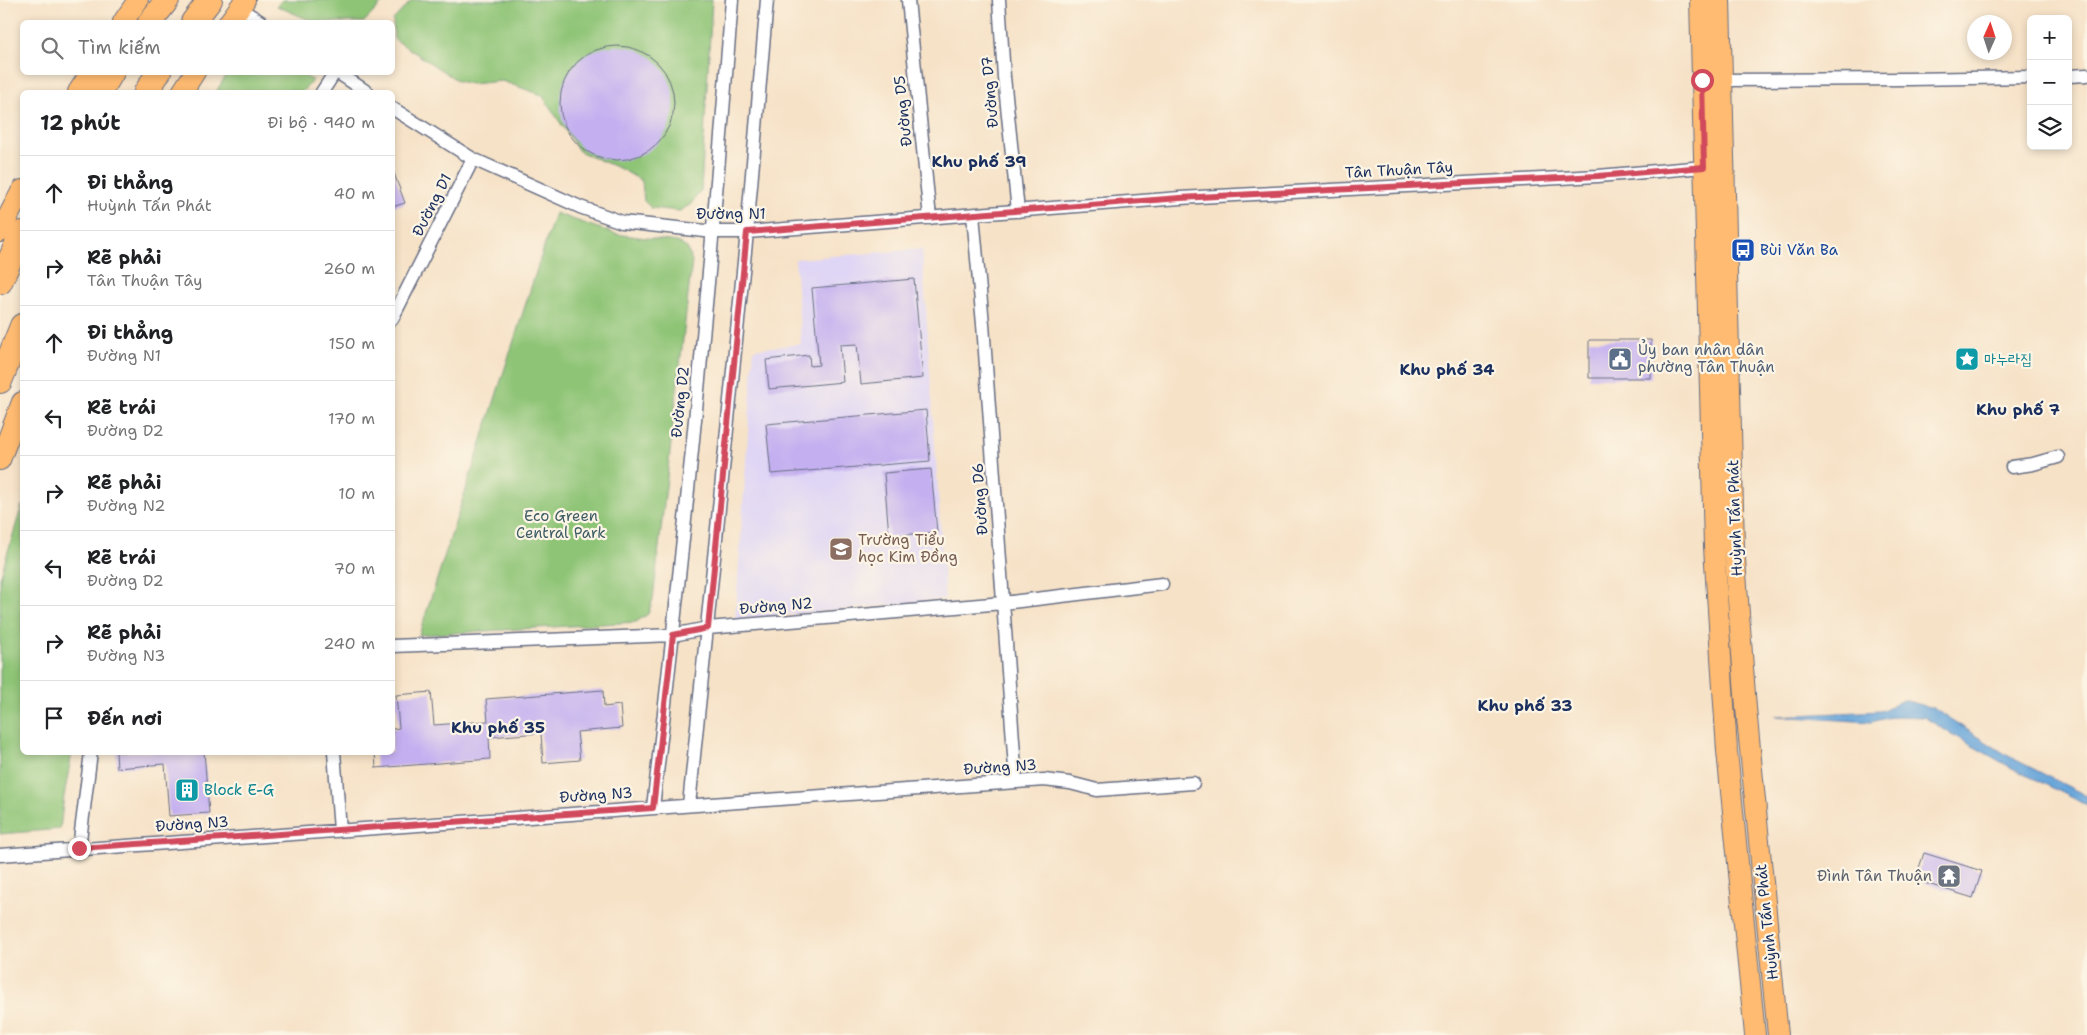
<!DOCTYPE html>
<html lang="vi">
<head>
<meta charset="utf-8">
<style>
	body { margin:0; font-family:"Shantell Sans","Poor Story",sans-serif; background:#f6f6f6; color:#202124 }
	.controls { position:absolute; right:15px; top:15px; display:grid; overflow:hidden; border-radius:8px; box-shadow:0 2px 8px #0003 }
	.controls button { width:45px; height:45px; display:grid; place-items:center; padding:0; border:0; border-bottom:1px solid #e0e0e0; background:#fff; color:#202124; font:25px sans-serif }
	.compass { position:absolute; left:1967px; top:15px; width:45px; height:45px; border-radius:50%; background:#fff; box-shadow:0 2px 8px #0003; rotate:3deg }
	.stop { position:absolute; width:15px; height:15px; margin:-11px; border:4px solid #d1495b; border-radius:50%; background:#fff }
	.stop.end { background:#d1495b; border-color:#fff; box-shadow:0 1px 5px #0008 }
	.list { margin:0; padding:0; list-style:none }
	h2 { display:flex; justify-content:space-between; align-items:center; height:65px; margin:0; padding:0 20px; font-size:21px }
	h2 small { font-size:16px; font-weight:400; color:#757577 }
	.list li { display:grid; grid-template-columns:32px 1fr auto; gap:15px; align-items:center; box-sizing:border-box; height:75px; padding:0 20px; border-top:1px solid #e0e0e0 }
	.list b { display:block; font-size:19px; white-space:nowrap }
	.list p { margin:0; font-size:16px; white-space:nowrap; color:#757577 }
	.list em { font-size:16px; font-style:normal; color:#757577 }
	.icon { flex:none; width:28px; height:28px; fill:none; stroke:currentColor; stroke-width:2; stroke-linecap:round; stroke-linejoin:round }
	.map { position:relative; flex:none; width:2087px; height:1035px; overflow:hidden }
	.search { position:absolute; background:#fff; box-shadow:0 2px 8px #0003; left:20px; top:20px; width:375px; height:55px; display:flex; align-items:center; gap:12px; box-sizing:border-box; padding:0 18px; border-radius:8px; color:#757577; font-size:19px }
	.panel { position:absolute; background:#fff; box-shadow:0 2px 8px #0003; left:20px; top:90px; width:375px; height:665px; border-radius:8px }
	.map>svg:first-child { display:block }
</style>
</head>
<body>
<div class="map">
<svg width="2087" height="1035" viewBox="0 0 2087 1035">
	<rect width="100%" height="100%" fill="#fcf5e5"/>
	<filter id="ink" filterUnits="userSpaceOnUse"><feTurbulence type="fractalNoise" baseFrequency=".02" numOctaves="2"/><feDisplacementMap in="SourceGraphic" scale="10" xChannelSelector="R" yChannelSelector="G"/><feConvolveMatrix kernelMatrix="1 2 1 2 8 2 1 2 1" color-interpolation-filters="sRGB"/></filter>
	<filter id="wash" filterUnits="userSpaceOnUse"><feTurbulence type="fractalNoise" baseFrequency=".0096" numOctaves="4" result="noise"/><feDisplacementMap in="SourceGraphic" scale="20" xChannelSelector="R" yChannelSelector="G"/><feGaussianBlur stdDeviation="1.12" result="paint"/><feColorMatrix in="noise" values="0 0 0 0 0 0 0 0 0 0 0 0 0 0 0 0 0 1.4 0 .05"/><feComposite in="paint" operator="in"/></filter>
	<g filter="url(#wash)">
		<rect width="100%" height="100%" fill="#f6e2c7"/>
		<path fill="#dfd5f5" d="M922 249 945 599 735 620 754 349 801 344 795 259Z"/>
		<path fill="#8ec476" stroke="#547a6a" d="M282 0H385L364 22H314L277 6Z
			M412 0H712L701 190 691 204 680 211 651 208 644 201 642 181 623 170 579 151 542 95 502 81 471 84 458 81 394 39 393 20Z
			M228 72 298 73 313 80 302 92H216Z
			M555 213 615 234 677 242 687 248 692 261 653 599 648 614 636 622 419 635Z
			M22 505V752L72 753 64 796 60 829 0 834V578Z"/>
		<path fill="#67a5d9" stroke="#416a9c" d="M1903 700 1933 708 2010 757 2087 796V805L2012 768 1953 735 1924 717 1895 716 1871 722 1775 716 1881 711Z"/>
		<g id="blocks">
			<path fill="#c4b0f0" d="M560 103a57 57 0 1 1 114 0a57 57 0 1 1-114 0Z
				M392 168 405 203 392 207Z
				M914 279 923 378 861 384 857 344 840 345 843 382 769 389 766 360 809 355 810 366 819 365 812 288Z
				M1589 340H1651V378H1589Z
				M926 410 930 461 771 474 766 424Z
				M931 469 937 532 889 536 884 473Z
				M603 690 604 707 620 705 622 728 577 732 580 760 543 763 541 733 489 737 490 759 376 768 375 752H392V729L399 728 396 695 431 692 434 725 488 721 486 699Z
				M116 752H204L209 813 169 816 165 764 117 768Z
				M1924 853 1982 871 1973 898 1915 880Z"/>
		</g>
	</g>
	<g filter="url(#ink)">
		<use href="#blocks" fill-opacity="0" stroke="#686e83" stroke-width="1"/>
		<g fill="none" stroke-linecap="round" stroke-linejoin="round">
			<g stroke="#686e83" stroke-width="15">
				<path id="street" d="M908 0 930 218
					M999 0 1004 77 1018 211
					M239 8 261 22
					M337 72 367 92
					M2068 76 2087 75
					M1717 80 1909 79 2031 77
					M322 92 335 72
					M392 108 473 159 580 207 622 222 714 232H747L1180 198 1598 176 1704 167
					M973 215 983 324 1016 782
					M392 319 473 159
					M2012 467 2033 464 2058 457
					M392 646 673 635 708 628 1003 603 1162 584
					M334 752 340 830
					M689 805 747 232 767 0
					M653 807C685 539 711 270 732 0
					M79 848 91 752
					M0 855 1044 780 1070 783 1097 790 1193 783"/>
			</g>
			<g stroke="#686e83" stroke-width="22">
				<path id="primary" d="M1700 0 1714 547 1727 751 1755 1035
					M1720 0 1734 546 1746 708 1778 1035
					M123 22 138 0
					M229 22 245 0
					M78 92 91 72
					M182 92 195 72
					M0 232 22 190
					M0 460 22 402"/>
			</g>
			<g stroke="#686e83" stroke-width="26">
				<path id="highway" d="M150 22 167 0
					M193 22 210 0
					M100 92 112 72
					M146 92 159 72
					M0 282 22 233
					M0 381 22 326"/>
			</g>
			<use href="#street" stroke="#fff" stroke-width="12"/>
			<use href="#primary" stroke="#ffbb71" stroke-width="20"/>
			<use href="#highway" stroke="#ffbb71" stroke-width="24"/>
		</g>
	</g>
	<g fill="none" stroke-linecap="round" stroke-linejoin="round" filter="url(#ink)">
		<path stroke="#d1495b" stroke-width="6" d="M79 848 653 808 673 635 708 628 747 232 1180 198 1598 176 1704 167 1702 80"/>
	</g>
	<defs>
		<g id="bus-square" transform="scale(1.25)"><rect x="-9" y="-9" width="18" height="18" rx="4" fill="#1a4fb4" stroke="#fcf5e5"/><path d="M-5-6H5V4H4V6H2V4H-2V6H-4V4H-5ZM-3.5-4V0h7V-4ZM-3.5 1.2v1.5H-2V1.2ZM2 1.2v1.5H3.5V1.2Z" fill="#fff"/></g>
		<g id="civic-square" transform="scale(1.25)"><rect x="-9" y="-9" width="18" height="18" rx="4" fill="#5c6f8a" stroke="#fcf5e5"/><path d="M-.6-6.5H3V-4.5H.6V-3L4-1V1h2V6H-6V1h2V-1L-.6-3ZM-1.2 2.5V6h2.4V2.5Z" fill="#fff"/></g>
		<g id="sight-square" transform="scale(1.25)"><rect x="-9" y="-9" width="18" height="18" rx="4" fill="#0f9aa8" stroke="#fcf5e5"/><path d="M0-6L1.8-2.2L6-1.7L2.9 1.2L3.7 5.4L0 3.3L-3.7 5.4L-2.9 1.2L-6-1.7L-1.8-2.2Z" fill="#fff"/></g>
		<g id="school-square" transform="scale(1.25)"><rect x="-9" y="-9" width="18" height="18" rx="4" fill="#8d6e63" stroke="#fcf5e5"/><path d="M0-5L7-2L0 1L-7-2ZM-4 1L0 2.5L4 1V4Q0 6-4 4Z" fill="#fff"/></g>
		<g id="building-square" transform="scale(1.25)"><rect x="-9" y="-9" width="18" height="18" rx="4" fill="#0f9aa8" stroke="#fcf5e5"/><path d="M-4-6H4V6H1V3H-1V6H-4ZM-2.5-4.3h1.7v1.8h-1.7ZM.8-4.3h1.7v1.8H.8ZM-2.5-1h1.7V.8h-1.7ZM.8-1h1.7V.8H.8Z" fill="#fff"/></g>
		<g id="temple-square" transform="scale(1.25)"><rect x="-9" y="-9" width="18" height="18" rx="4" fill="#6b7280" stroke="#fcf5e5"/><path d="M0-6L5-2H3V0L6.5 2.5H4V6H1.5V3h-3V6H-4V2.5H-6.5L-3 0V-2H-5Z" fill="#fff"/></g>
	</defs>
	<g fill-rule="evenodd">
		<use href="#bus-square" x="1743" y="250"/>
		<use href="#civic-square" x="1620" y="359"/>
		<use href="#sight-square" x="1967" y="359"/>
		<use href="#school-square" x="841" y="549"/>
		<use href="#building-square" x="187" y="790"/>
		<use href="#temple-square" x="1949" y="876"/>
	</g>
	<g text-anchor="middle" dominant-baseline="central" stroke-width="4.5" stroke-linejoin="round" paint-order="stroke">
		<g font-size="15" fill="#1b2f5e" stroke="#fcf5e5">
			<text transform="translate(990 92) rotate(-95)">Đường D7</text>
			<text transform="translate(903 111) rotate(-96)">Đường D5</text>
			<text transform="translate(1399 170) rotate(-3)">Tân Thuận Tây</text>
			<text transform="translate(432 205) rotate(-63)">Đường D1</text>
			<text x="731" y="214">Đường N1</text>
			<text transform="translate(680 402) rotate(-84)">Đường D2</text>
			<text transform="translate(980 499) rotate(-94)">Đường D6</text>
			<text transform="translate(1735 518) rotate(-92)">Huỳnh Tấn Phát</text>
			<text transform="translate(776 606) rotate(-5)">Đường N2</text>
			<text transform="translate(1000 767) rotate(-4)">Đường N3</text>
			<text transform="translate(596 795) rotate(-4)">Đường N3</text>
			<text transform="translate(192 824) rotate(-4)">Đường N3</text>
			<text transform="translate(1767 922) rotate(-96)">Huỳnh Tấn Phát</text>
		</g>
		<g font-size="15" fill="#164399" stroke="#fcf5e5" text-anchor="start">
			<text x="1760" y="250">Bùi Văn Ba</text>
		</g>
		<g font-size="15" fill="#4e5e75" stroke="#fcf5e5" text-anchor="start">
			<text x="1638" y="350">Ủy ban nhân dân<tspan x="1638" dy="17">phường Tân Thuận</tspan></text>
		</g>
		<g font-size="15" fill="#0d838f" stroke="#fcf5e5" text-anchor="start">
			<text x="1984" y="359">마누라집</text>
			<text x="204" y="790">Block E-G</text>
		</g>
		<g font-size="15" fill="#3e5c65" stroke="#fcf5e5">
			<text x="561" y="516">Eco Green<tspan x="561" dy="17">Central Park</tspan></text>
		</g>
		<g font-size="15" fill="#785e54" stroke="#fcf5e5" text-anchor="start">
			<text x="858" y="540">Trường Tiểu<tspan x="858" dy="17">học Kim Đồng</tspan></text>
		</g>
		<g font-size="15" fill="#5b616d" stroke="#fcf5e5" text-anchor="end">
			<text x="1932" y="876">Đình Tân Thuận</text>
		</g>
		<g font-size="16" font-weight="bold" fill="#1b2f5e" stroke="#fcf5e5">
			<text x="979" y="161">Khu phố 39</text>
			<text x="1447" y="369">Khu phố 34</text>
			<text x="2018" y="409">Khu phố 7</text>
			<text x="1525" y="705">Khu phố 33</text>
			<text x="498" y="727">Khu phố 35</text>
		</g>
	</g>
</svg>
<div class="controls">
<button>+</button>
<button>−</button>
<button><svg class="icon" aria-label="layers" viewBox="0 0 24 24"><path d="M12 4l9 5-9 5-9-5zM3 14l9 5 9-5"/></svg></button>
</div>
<svg class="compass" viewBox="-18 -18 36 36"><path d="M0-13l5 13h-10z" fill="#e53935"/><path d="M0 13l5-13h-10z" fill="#757577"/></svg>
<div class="stop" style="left:1702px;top:80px"></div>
<div class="stop end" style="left:79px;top:848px"></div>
<div class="search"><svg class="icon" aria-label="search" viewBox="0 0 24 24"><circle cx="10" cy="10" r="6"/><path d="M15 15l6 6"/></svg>Tìm kiếm</div>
<section class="panel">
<h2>12 phút<small>Đi bộ · 940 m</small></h2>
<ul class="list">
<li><svg class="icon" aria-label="ahead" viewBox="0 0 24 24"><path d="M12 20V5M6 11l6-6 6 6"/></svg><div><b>Đi thẳng</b><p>Huỳnh Tấn Phát</p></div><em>40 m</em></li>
<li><svg class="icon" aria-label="right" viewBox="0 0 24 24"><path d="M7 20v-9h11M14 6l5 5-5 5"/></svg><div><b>Rẽ phải</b><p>Tân Thuận Tây</p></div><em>260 m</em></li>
<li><svg class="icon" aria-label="ahead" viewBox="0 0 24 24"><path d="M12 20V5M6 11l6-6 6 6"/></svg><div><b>Đi thẳng</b><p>Đường N1</p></div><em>150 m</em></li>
<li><svg class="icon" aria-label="left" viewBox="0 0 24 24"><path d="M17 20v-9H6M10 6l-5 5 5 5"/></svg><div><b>Rẽ trái</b><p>Đường D2</p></div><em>170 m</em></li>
<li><svg class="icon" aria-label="right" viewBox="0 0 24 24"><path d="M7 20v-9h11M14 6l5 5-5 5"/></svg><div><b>Rẽ phải</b><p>Đường N2</p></div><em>10 m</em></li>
<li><svg class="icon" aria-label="left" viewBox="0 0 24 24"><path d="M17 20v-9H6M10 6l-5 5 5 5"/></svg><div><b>Rẽ trái</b><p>Đường D2</p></div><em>70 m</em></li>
<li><svg class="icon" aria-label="right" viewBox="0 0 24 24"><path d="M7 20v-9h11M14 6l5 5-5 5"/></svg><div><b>Rẽ phải</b><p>Đường N3</p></div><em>240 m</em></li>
<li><svg class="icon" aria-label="arrive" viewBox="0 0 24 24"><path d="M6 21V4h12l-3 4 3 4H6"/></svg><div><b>Đến nơi</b></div></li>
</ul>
</section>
</div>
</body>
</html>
